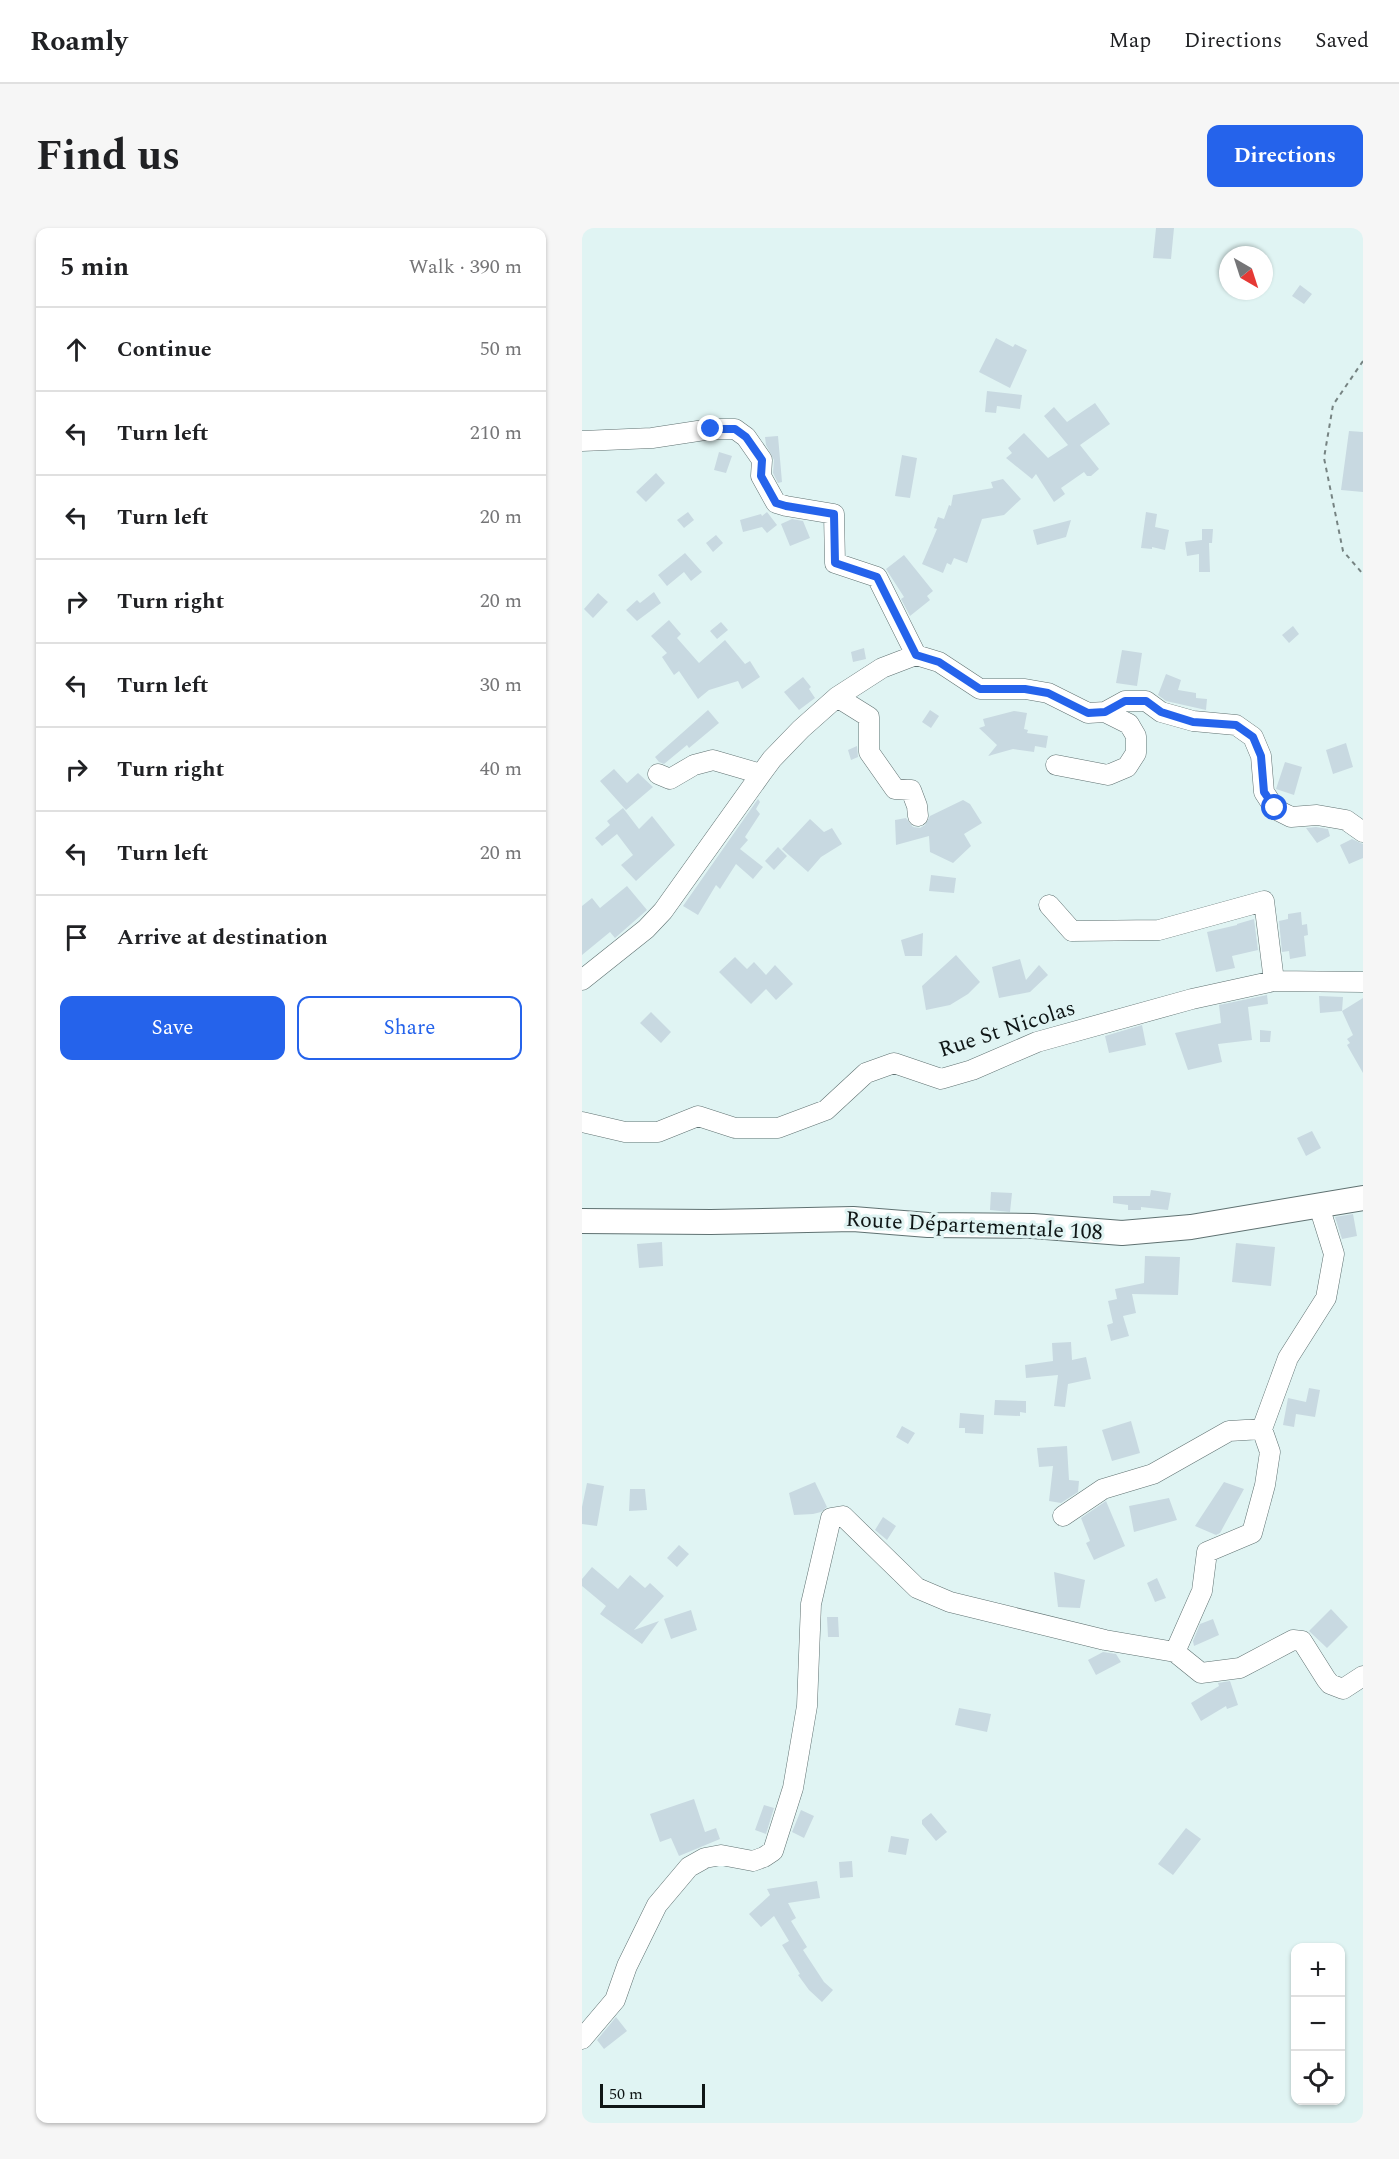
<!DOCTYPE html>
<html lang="en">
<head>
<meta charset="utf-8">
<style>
	body { margin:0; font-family:Spectral,serif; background:#f6f6f6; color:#202124 }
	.controls { position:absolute; right:18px; bottom:18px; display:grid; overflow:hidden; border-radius:12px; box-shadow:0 2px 4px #0004 }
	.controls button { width:54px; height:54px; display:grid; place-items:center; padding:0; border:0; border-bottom:2px solid #e0e0e0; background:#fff; color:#202124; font:30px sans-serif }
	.compass { position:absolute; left:637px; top:18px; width:54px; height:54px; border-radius:50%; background:#fff; box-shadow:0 2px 4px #0004; rotate:141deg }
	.scale { position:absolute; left:18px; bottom:15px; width:105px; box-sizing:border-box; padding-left:6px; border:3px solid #0f1616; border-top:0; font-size:16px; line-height:21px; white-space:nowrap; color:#0f1616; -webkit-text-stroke:4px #e0f4f3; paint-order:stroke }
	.stop { position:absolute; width:18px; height:18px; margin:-14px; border:4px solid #2563eb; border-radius:50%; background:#fff }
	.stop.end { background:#2563eb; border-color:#fff; box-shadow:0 2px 6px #0008 }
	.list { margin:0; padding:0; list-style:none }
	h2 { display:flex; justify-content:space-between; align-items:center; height:78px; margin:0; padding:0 24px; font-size:26px }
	h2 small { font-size:20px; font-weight:400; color:#757577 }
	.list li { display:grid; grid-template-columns:39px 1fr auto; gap:18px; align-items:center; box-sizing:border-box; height:84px; padding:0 24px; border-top:2px solid #e0e0e0 }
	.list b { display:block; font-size:22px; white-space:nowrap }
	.list em { font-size:20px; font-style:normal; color:#757577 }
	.actions { display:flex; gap:12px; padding:18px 24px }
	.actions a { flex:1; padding:14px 0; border:2px solid #2563eb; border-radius:12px; text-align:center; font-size:21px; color:#2563eb }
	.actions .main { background:#2563eb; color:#fff }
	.icon { flex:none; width:33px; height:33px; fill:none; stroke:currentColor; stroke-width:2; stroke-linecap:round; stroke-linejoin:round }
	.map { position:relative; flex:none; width:781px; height:1895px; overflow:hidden; border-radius:12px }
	header { display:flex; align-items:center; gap:36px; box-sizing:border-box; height:84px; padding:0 30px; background:#fff; border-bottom:2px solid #e0e0e0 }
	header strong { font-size:28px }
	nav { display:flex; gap:33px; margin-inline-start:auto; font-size:21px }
	.intro { display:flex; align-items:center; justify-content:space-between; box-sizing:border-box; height:144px; padding:0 36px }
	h1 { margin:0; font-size:42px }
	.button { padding:15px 27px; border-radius:12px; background:#2563eb; color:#fff; font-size:21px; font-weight:700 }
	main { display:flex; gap:36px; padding:0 36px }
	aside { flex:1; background:#fff; border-radius:12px; box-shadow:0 2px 4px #0004 }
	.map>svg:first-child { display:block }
</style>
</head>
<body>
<header>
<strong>Roamly</strong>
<nav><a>Map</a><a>Directions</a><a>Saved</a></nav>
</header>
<div class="intro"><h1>Find us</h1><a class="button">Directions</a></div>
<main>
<aside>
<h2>5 min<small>Walk · 390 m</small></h2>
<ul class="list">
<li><svg class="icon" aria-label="ahead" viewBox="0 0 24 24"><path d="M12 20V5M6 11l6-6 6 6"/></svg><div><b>Continue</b></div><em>50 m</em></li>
<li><svg class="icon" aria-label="left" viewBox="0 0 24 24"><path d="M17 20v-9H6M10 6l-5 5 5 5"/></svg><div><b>Turn left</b></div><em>210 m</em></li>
<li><svg class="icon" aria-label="left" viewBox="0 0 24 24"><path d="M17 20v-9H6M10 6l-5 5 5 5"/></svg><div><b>Turn left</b></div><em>20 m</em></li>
<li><svg class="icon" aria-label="right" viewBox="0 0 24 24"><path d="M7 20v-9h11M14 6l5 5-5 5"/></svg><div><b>Turn right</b></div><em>20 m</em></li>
<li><svg class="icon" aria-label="left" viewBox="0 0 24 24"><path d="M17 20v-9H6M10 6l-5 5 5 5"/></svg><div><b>Turn left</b></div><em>30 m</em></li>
<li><svg class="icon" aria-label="right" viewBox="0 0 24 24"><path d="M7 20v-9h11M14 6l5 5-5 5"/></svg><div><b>Turn right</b></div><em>40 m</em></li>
<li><svg class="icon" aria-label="left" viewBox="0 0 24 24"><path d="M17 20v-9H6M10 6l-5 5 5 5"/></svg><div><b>Turn left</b></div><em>20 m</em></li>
<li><svg class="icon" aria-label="arrive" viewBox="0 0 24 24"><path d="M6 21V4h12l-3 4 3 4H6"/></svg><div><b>Arrive at destination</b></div></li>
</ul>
<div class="actions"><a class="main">Save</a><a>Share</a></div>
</aside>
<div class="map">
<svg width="781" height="1895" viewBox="0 0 781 1895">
	<rect width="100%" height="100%" fill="#e0f4f3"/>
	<path fill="#c8d9e1" d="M574 0H592L589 31 571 30Z
		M718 57 730 66 722 76 710 68Z
		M414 110 431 119 433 116 445 122 428 160 397 144Z
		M405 163 440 167 438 181 415 178 414 185 403 184Z
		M513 175 528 196 498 217 517 241 509 248H505L502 244 479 260 483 266 472 274 454 246 450 251 424 230 430 225 426 220 442 205 466 230 486 217 462 188 472 179 485 194Z
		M767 203 781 204V264L759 262Z
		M196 208 200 254 196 255 191 245 192 232 184 217 183 209Z
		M137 224 150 228 144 245 132 242Z
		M320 227 335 230 328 270 313 268Z
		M74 245 83 255 64 274 54 264Z
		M421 251 439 271 422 287 400 291 385 335 372 330 369 337 365 335 361 345 340 336 355 301 352 300 356 289 362 291 367 277 369 278 371 267 411 260 409 254Z
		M106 284 112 292 102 300 95 292Z
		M185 284 195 297 185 305 180 299 161 304 158 292 179 286 180 288Z
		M564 284 575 286 573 299 587 302 583 322 570 319V321L559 320Z
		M210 291 221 293 228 310 208 318 199 296Z
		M489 292 484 309 455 317 451 302Z
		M620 301H631L630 315H627L628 344H617V326L605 328 603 314 620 312Z
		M134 307 141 315 131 324 124 315Z
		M103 325 120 344 109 353 102 344 85 358 76 347Z
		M322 327 351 363 345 368 348 372 328 388 319 371 322 369 304 341Z
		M72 364 79 375 55 393 44 382 55 372 58 375Z
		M16 365 26 374 11 390 2 381Z
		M87 392 99 406 95 410 117 435 143 412 163 436 168 433 178 449 160 461 156 453 127 462 116 471 97 443 92 447 80 429 85 425 69 408Z
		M139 394 146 402 135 411 128 403Z
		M711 398 717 406 707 415 700 407Z
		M282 420 284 431 271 434 269 424Z
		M540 422 560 425 555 458 534 455Z
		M584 446 599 452 596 462 614 465V470L625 471 624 482 584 473 576 467Z
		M221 449 229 459 227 461 233 470 217 482 202 464Z
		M126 482 137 495 107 520 105 517 82 536 77 534 73 529Z
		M348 482 357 488 349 500 340 494Z
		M432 483 445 485 442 501 446 502 445 505 466 508 464 520 453 518 452 524 431 521 406 528 415 517 397 500 403 498 401 491Z
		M764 515 771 539 751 546 744 522Z
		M275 518 276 529 269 532 266 522Z
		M703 534 720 539 712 567 694 561Z
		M32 541 45 555 56 545 71 559 44 582 18 553Z
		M176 571 178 574 174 581 178 586 163 609 166 612 158 621 181 639 171 651 154 636 138 661 134 657 116 687 101 678Z
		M381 572 388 576 400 595 382 606 389 618 371 635 348 624 347 608 314 617 313 592 324 590 331 599 338 600 343 597 348 588Z
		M41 580 57 601 70 588 93 617 54 653 39 637 51 627 35 606 20 618 13 610 28 597 25 593Z
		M228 591 242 604 250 600 260 616 239 629 226 644 200 621Z
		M734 599 746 601 748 608 735 615 724 600Z
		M770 611 781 616V630L767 636 758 617Z
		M196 619 205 628 192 642 183 633Z
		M349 647 374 650 372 665 347 663Z
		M45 658 65 682 33 710 28 704 0 727V678L10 670 18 680Z
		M719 684 720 697 725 696 726 707 722 708 724 728 708 731 707 723 700 724 697 693 706 691V686Z
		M672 691 676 722 650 728 653 740 634 744 625 704 655 697V696Z
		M341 705 340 728H323L319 712Z
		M374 727 398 754 386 766 368 777 344 782 340 758Z
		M153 729 165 741 172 734 184 747 193 737 211 756 194 772 184 761 169 776 137 744Z
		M438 731 444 752 457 737 466 747 448 764 417 770 410 739Z
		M685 767 686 776 666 779 670 812 636 816 640 834 606 842 593 805 639 795 637 777Z
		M737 768 761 769 760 783 738 785Z
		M781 770V845L765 817 768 815 765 811 771 807 760 783Z
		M69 784 89 804 79 815 58 795Z
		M560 797 564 817 527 825 523 808Z
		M678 802 689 803 688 814H678Z
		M730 903 739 920 724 928 715 910Z
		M569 962 589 965 586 982 559 979V982H546V977L531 975V968H568Z
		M409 964 430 965 428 984 408 982Z
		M771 986 775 1008 760 1011 753 989Z
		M80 1014 81 1038 57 1040 55 1016Z
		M654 1015 693 1019 689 1058 650 1054Z
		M563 1028 598 1029 596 1067 550 1066 554 1085 541 1088 547 1108 529 1113 525 1097 531 1095 526 1073 535 1071 533 1061 562 1055Z
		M489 1114 490 1132 504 1129 509 1151 486 1156 483 1179 472 1178 476 1147 444 1150 443 1137 471 1133 470 1115Z
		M727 1160 738 1162 733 1189 714 1186 712 1199 701 1197 706 1170 724 1174Z
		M413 1172 444 1173V1185L438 1184V1188L412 1187Z
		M378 1185 402 1187 401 1206 383 1205V1200H377Z
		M549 1193 558 1225 530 1233 520 1202Z
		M320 1198 333 1205 326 1216 314 1209Z
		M485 1218 487 1252 497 1253 496 1264 479 1275 467 1273 471 1238 457 1239 455 1220Z
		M233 1254 245 1279 239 1284 231 1286 212 1287 207 1265Z
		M642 1254 662 1261 638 1305 634 1307 613 1298Z
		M5 1255 22 1258 15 1298 0 1296V1279Z
		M48 1261H63L65 1282 47 1283Z
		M587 1270 595 1292 552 1304 547 1278Z
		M524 1273 543 1318 512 1332 504 1315 508 1313 499 1290Z
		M301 1289 314 1298 305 1312 293 1302Z
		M97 1317 107 1326 95 1339 85 1330Z
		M10 1339 36 1361 48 1347 63 1360 68 1355 82 1368 52 1402 77 1393 60 1416 18 1386 24 1378 0 1358V1351Z
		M472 1344 503 1352 498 1380 476 1379Z
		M575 1350 584 1370 573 1374 565 1355Z
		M749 1381 766 1399 745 1420 727 1403Z
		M109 1382 115 1402 89 1411 82 1391Z
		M245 1389H256L257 1409H246Z
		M631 1391 637 1407 612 1418 611 1413 618 1396Z
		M521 1424 534 1426 539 1434 514 1447 506 1432Z
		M648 1453 656 1477 645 1481 644 1478 619 1493 609 1475 637 1458 636 1455Z
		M377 1480 409 1486 405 1504 373 1497Z
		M112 1571 123 1604 134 1600 138 1611 97 1628 89 1610 78 1614 68 1586Z
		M182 1577 192 1580 184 1606 173 1602Z
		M219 1582 232 1588 222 1610 210 1604Z
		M349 1585 365 1604 354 1613 340 1596V1592Z
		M604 1600 619 1611 591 1647 576 1636Z
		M309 1608 327 1611 324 1627 306 1624Z
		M270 1633 271 1649 258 1650 257 1634Z
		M235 1653 238 1670 206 1675 214 1690 209 1693 225 1719 221 1722 242 1754 251 1762 240 1774 227 1762 216 1747 218 1746 200 1717 207 1713 192 1688 179 1699 167 1686 188 1667 185 1661Z
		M34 1789 45 1803 22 1821 15 1812Z"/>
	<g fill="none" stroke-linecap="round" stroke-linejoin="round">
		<g stroke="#5f7171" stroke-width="21">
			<path id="minor" d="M0 213 70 210 129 201H153L164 209 180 232 179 248 194 275 204 278 252 286 253 335 295 349 334 427
				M255 469 287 489V524L313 561 329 562 335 578 336 588
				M474 537 526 547 545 539 554 525V508L547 496 523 484
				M76 546 88 551 112 537 131 532 179 546
				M467 677 490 703 577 702 682 673 692 753
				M0 752 64 701 81 683 179 546 190 531 219 501 255 469 300 440 334 427 357 434 398 461H443L466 465 506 485 523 484 543 473H564L579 484 611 493 654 497 671 509 679 528 682 564 693 581 709 589 735 587 764 592 781 604
				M0 894 43 904H76L116 888 153 900H196L244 882 284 845 312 835 359 851 390 842 455 814 610 771 692 753 781 754
				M737 978 752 1026 744 1070 706 1130 680 1201 688 1224 683 1257 670 1305 625 1324 620 1363 593 1424 619 1445 658 1440 711 1412 720 1413 744 1451 748 1456 761 1461 781 1448
				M481 1288 521 1261 571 1246 647 1203 680 1201
				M0 1811 33 1772 45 1738 75 1677 107 1639 123 1630 139 1627 171 1633 182 1629 191 1623 211 1560 225 1478 229 1376 249 1290 261 1288 335 1360 368 1374 523 1412 593 1424"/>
		</g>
		<g stroke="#5f7171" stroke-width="26">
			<path id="major" d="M0 993 129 994 271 991 346 997 451 998 540 1005 609 999 781 970"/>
		</g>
		<path stroke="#768382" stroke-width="2" stroke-dasharray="4.5 4.5" stroke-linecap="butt" d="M781 133 751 177 742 230 761 323 781 346"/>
		<use href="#minor" stroke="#fff" stroke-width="20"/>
		<use href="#major" stroke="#fff" stroke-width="24"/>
	</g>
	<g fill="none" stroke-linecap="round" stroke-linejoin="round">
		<path stroke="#2563eb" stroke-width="8" d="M129 201H153L164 209 180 232 179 248 194 275 204 278 252 286 253 335 295 349 334 427 357 434 398 461H443L466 465 506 485 523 484 543 473H564L579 484 611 494 654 497 671 509 679 528 682 564 693 580"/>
	</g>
	<g text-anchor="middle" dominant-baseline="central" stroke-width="6" stroke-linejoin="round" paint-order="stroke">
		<g font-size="22" fill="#0f1616" stroke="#e0f4f3">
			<text transform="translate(425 801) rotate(-18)">Rue St Nicolas</text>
			<text transform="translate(392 998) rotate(3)">Route Départementale 108</text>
		</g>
	</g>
</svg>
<div class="controls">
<button>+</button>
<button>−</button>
<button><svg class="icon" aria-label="locate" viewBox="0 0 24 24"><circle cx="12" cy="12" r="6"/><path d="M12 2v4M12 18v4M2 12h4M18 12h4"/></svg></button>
</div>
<svg class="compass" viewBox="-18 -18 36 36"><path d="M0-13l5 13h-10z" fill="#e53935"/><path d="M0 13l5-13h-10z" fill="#757577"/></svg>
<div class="scale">50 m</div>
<div class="stop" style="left:693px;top:580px"></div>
<div class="stop end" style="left:129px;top:201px"></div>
</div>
</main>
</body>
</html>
